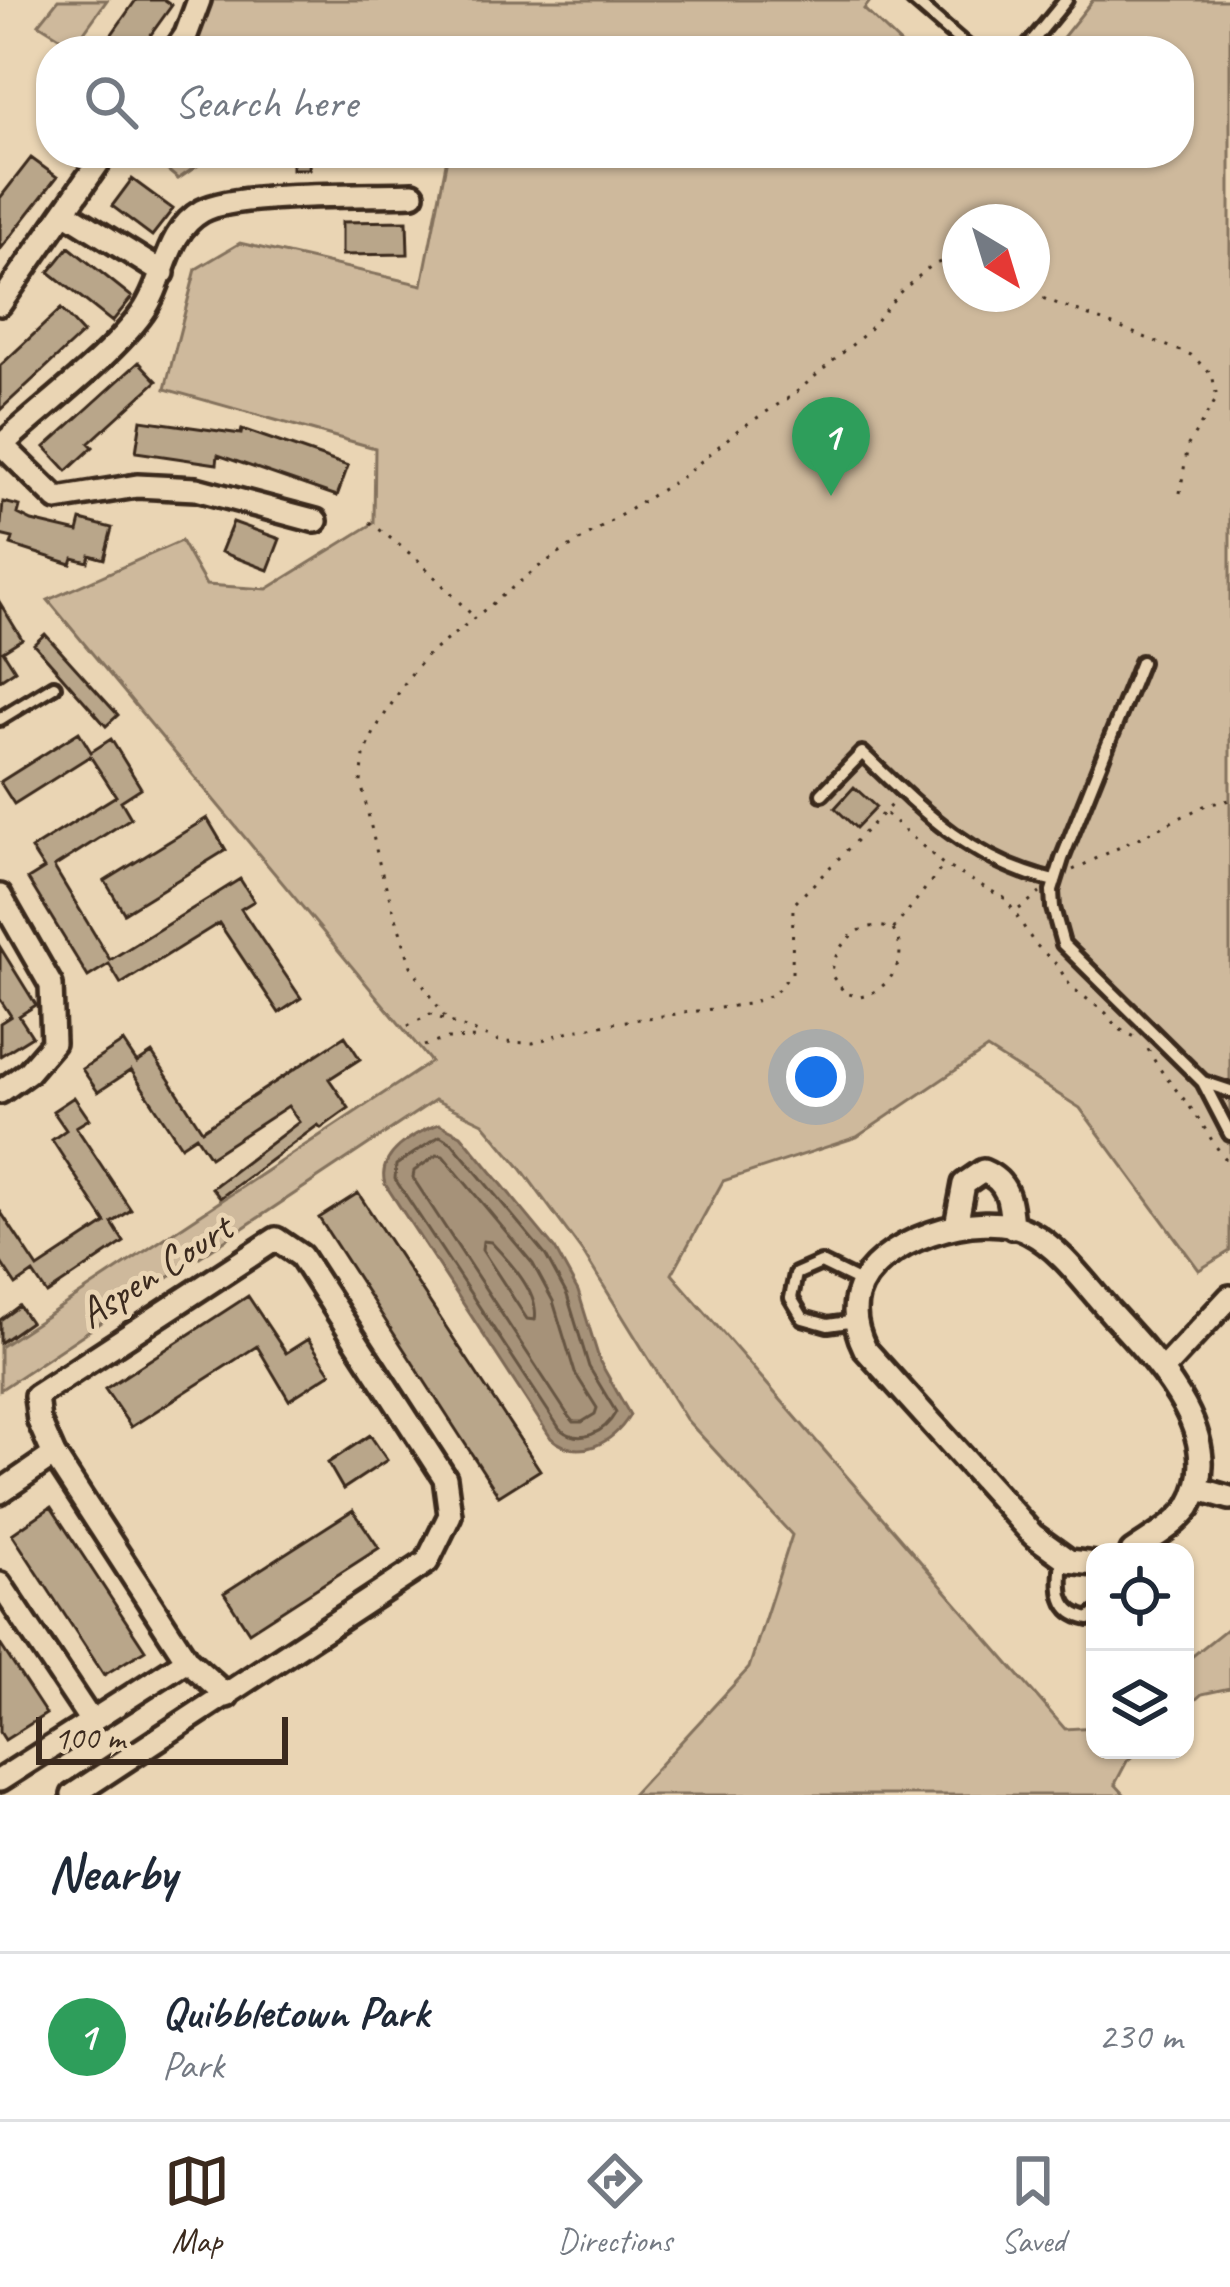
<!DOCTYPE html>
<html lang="en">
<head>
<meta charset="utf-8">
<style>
	body { margin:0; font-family:Caveat,sans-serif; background:#f2f2f3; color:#1f2937 }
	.controls { position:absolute; right:36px; bottom:36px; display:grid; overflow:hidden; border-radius:24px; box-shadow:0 3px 9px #0004 }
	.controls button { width:108px; height:108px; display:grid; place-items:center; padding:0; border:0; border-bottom:3px solid #e0e1e3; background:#fff; color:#1f2937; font:60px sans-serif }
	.compass { position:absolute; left:942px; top:204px; width:108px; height:108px; border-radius:50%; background:#fff; box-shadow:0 3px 9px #0004; rotate:142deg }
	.scale { position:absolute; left:36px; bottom:30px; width:252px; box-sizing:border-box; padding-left:12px; border:6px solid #3b2a1e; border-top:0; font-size:33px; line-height:42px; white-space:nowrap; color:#3b2a1e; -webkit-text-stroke:9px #ead5b4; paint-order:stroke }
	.you { position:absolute; left:816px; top:1077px; width:42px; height:42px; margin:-30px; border:9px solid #fff; border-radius:50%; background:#1a73e8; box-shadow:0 0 0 18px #1a73e833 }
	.badge { display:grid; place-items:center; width:78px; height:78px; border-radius:50%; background:#3b2a1e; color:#fff; font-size:39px; font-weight:700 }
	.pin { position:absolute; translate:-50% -99px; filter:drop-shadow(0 3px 6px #0008) }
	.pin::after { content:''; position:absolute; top:63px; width:42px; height:36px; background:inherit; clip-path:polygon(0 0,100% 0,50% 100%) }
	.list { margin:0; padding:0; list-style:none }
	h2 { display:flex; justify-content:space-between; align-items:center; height:156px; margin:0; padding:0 48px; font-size:51px }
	h2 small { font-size:39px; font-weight:400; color:#747a83 }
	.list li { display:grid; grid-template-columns:78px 1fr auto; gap:36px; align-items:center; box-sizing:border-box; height:168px; padding:0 48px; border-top:3px solid #e0e1e3 }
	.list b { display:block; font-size:45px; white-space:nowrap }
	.list p { margin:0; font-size:39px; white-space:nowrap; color:#747a83 }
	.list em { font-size:39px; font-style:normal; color:#747a83 }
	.icon { flex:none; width:66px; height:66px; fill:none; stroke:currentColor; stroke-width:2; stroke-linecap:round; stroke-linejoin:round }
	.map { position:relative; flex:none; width:1230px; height:1795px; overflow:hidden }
	.search { position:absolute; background:#fff; box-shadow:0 3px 9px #0004; left:36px; right:36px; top:36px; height:132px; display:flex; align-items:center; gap:30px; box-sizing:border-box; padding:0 42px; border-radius:48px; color:#747a83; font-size:45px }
	.sheet { height:324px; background:#fff }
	nav { display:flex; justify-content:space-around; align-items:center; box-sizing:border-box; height:168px; border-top:3px solid #e0e1e3; background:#fff; font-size:33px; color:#747a83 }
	nav a { display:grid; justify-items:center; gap:6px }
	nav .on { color:#3b2a1e }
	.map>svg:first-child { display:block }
</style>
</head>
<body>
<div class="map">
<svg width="1230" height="1795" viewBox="0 0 1230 1795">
	<rect width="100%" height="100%" fill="#ead5b4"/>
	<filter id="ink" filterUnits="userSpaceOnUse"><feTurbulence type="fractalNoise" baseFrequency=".00833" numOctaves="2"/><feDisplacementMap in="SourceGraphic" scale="24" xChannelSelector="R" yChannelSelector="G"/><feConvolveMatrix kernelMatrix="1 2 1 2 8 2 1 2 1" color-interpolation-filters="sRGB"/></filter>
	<g filter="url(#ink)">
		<path fill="#ceb99c" stroke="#84725d" stroke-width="3" fill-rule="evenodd" d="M58 0H107L74 46 39 24Z
			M198 0H871L864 9 908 51H169Z
			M1093 0H1230V1251L1199 1270 1080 1108 987 1049 857 1137 723 1181 672 1274 1065 1729 1095 1727V1750H1139L1127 1761 1115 1784 1125 1795H632L749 1668 792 1535 686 1419 584 1254 520 1167 483 1123 435 1100 0 1390V1347L431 1062 48 600 181 541 206 585 267 589 374 523 375 448 165 389 196 269 240 243 422 285 448 153H1179V51H1052ZM960 222H1032V294H960Z
			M147 153H216L178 179Z
			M1230 1626V1688L1202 1694 1185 1709V1662Z"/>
		<path fill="#a69279" stroke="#7b6855" stroke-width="3" d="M439 1124 461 1135 555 1249 578 1291 600 1362 630 1415C613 1443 579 1462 551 1438L385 1184C376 1155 414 1133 439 1124Z"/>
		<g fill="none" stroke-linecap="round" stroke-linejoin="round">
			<path stroke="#665442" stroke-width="3" d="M440 1136 452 1143 546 1256 567 1295 589 1367 616 1412C605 1432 581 1446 560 1429L395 1179 396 1165Z
				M437 1155 443 1156 533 1264 553 1301 575 1373 597 1408 595 1414 582 1422H574L566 1412 413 1178 414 1171Z
				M483 1241 491 1242C509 1261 540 1294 535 1320L527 1319 482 1250Z"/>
		</g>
		<path fill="#b9a68a" stroke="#3b2a1e" stroke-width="3" d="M136 0H165L172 5 139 51H100Z
			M292 153H310L309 169H292Z
			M31 158 57 177 0 250V198Z
			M132 179 173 209 152 236 112 206Z
			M407 221 408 254 342 255V222Z
			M69 247 132 297 112 322 49 272Z
			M61 309 83 333 0 410V366Z
			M139 362 157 381 89 443 93 447 67 471 45 447Z
			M141 420 241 434 242 429 348 466 337 496 218 455 217 464 136 452Z
			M3 502 20 506 18 514 32 521 78 532 81 520 112 528 104 559 90 555 88 562 73 558 71 564 11 545 13 538 0 535Z
			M233 522 280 539 268 570 221 552Z
			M0 603 22 639 3 651 15 670 0 680Z
			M45 634 118 715 106 726 34 644Z
			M79 732 91 752 111 739 141 788 121 801 131 818 54 867 110 960 240 879 254 901 241 909 301 998 279 1013 219 923 121 984 109 964 88 977 28 879 44 869 31 849 116 796 90 756 14 804 0 782Z
			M854 787 876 807 856 828 835 808Z
			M207 818 226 850 124 913 105 881Z
			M0 947 36 1005 19 1016 32 1036 0 1056V1023L11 1016 0 999Z
			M345 1036 360 1059 329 1079 349 1108 321 1128 318 1125 220 1198 212 1188 299 1122 288 1106 210 1157 196 1136 181 1146 131 1070 98 1092 82 1069 123 1042 137 1063 152 1053 202 1130Z
			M74 1097 89 1119 76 1127 131 1210 112 1223 124 1242 47 1294 33 1273 16 1285 0 1261V1211L38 1268 106 1223 52 1140 66 1130 53 1111Z
			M358 1193 540 1470 499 1496 319 1218Z
			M248 1296 286 1353 308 1339 331 1373 289 1400 257 1346 131 1427 105 1389Z
			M19 1306 30 1322 0 1343V1320Z
			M370 1435 387 1460 343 1489 328 1463Z
			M51 1507 145 1650 104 1675 12 1534Z
			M353 1510 379 1548 249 1632 224 1593Z
			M0 1644 46 1714 5 1740 0 1732Z"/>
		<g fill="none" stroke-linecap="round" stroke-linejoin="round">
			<g stroke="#3b2a1e" stroke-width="20">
				<path id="lane" d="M913 0 972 51
					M1024 51 1066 0
					M1141 662 1062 859 1052 891 1053 908 1063 944 1203 1082 1230 1134
					M0 719 54 686
					M822 794 862 753C920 809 972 862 1054 881
					M1203 1082 1230 1091
					M856 1321 828 1325 803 1318 791 1298 796 1274 821 1263 862 1283
					M1062 1557C1060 1585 1055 1612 1089 1619L1095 1614"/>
			</g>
			<g stroke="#3b2a1e" stroke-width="30">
				<path id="street" d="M175 51 186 35 199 0
					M65 212 163 273
					M0 304 105 153
					M0 443 57 499 137 486 196 489 316 521
					M2 445C44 406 111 357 143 312 166 279 165 232 202 211 237 192 368 196 413 194
					M0 896 51 985 53 1043 28 1072 0 1092
					M956 1226 964 1184 983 1171C1009 1182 1010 1201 1012 1227
					M1163 1369 1230 1297
					M1199 1489 1230 1498
					M0 1492 54 1455
					M1095 1564 1069 1561 1033 1535 865 1349C857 1333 852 1315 857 1296 872 1241 981 1206 1029 1232 1062 1249 1088 1288 1113 1315 1157 1363 1230 1438 1189 1507 1174 1527 1152 1538 1132 1552
					M0 1584 91 1721
					M0 1780 187 1660
					M73 1795 427 1562 450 1515 445 1478 301 1256 276 1239 36 1396 39 1421 54 1455 187 1660 227 1696"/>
			</g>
			<path stroke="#3b2a1e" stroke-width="3" stroke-dasharray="3 9" stroke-linecap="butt" d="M1032 294 1191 355 1212 374 1217 398 1188 445 1180 493
				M370 522 418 560 473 616
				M886 814 944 865 1006 899 1034 943 1057 965 1071 987 1106 1013 1117 1028 1137 1038
				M1073 870 1206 805 1230 800
				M1019 909 1040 893
				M893 930C912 957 889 991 860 997L845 993 832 976C832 945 862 916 893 930L943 866
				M445 1017 411 966 380 867 361 782 364 756 375 730 408 678 424 658 541 565 685 475 738 430 793 395 866 333 899 293 931 266 950 258 960 261
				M408 1026 430 1014 501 1042 533 1043 573 1030 619 1022 748 1004 774 994 792 973 793 905 893 803
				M424 1046 446 1039 481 1038
				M1148 1049C1161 1075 1179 1091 1195 1114 1208 1131 1214 1148 1230 1163"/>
			<use href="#lane" stroke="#ead5b4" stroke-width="10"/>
			<use href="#street" stroke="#ead5b4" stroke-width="21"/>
		</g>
	</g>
	<g text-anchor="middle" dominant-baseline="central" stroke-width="10" stroke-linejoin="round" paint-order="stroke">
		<g font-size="42" fill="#3b2a1e" stroke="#ead5b4">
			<text transform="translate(155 1271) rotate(-33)">Aspen Court</text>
		</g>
	</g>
</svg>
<div class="controls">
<button><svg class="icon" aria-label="locate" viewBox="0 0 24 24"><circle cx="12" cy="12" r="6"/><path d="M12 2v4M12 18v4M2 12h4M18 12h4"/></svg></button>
<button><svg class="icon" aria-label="layers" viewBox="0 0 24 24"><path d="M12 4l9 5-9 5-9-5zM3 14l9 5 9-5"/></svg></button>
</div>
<svg class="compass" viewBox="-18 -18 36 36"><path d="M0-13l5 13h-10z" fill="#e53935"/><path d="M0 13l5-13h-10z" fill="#747a83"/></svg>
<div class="scale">100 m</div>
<div class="you"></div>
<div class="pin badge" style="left:831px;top:496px;background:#2e9e5b">1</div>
<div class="search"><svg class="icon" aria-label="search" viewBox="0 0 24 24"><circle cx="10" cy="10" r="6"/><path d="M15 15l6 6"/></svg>Search here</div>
</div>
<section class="sheet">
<h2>Nearby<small></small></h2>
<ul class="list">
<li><span class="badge" style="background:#2e9e5b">1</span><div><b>Quibbletown Park</b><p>Park</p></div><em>230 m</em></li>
</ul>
</section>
<nav>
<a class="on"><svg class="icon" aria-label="map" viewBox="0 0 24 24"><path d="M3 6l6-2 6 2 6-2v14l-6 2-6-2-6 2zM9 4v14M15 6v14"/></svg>Map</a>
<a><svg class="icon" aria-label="directions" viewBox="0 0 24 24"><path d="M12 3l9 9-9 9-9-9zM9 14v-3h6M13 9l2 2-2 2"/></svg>Directions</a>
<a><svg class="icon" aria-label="saved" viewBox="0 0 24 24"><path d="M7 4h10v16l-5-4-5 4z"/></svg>Saved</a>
</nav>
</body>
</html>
